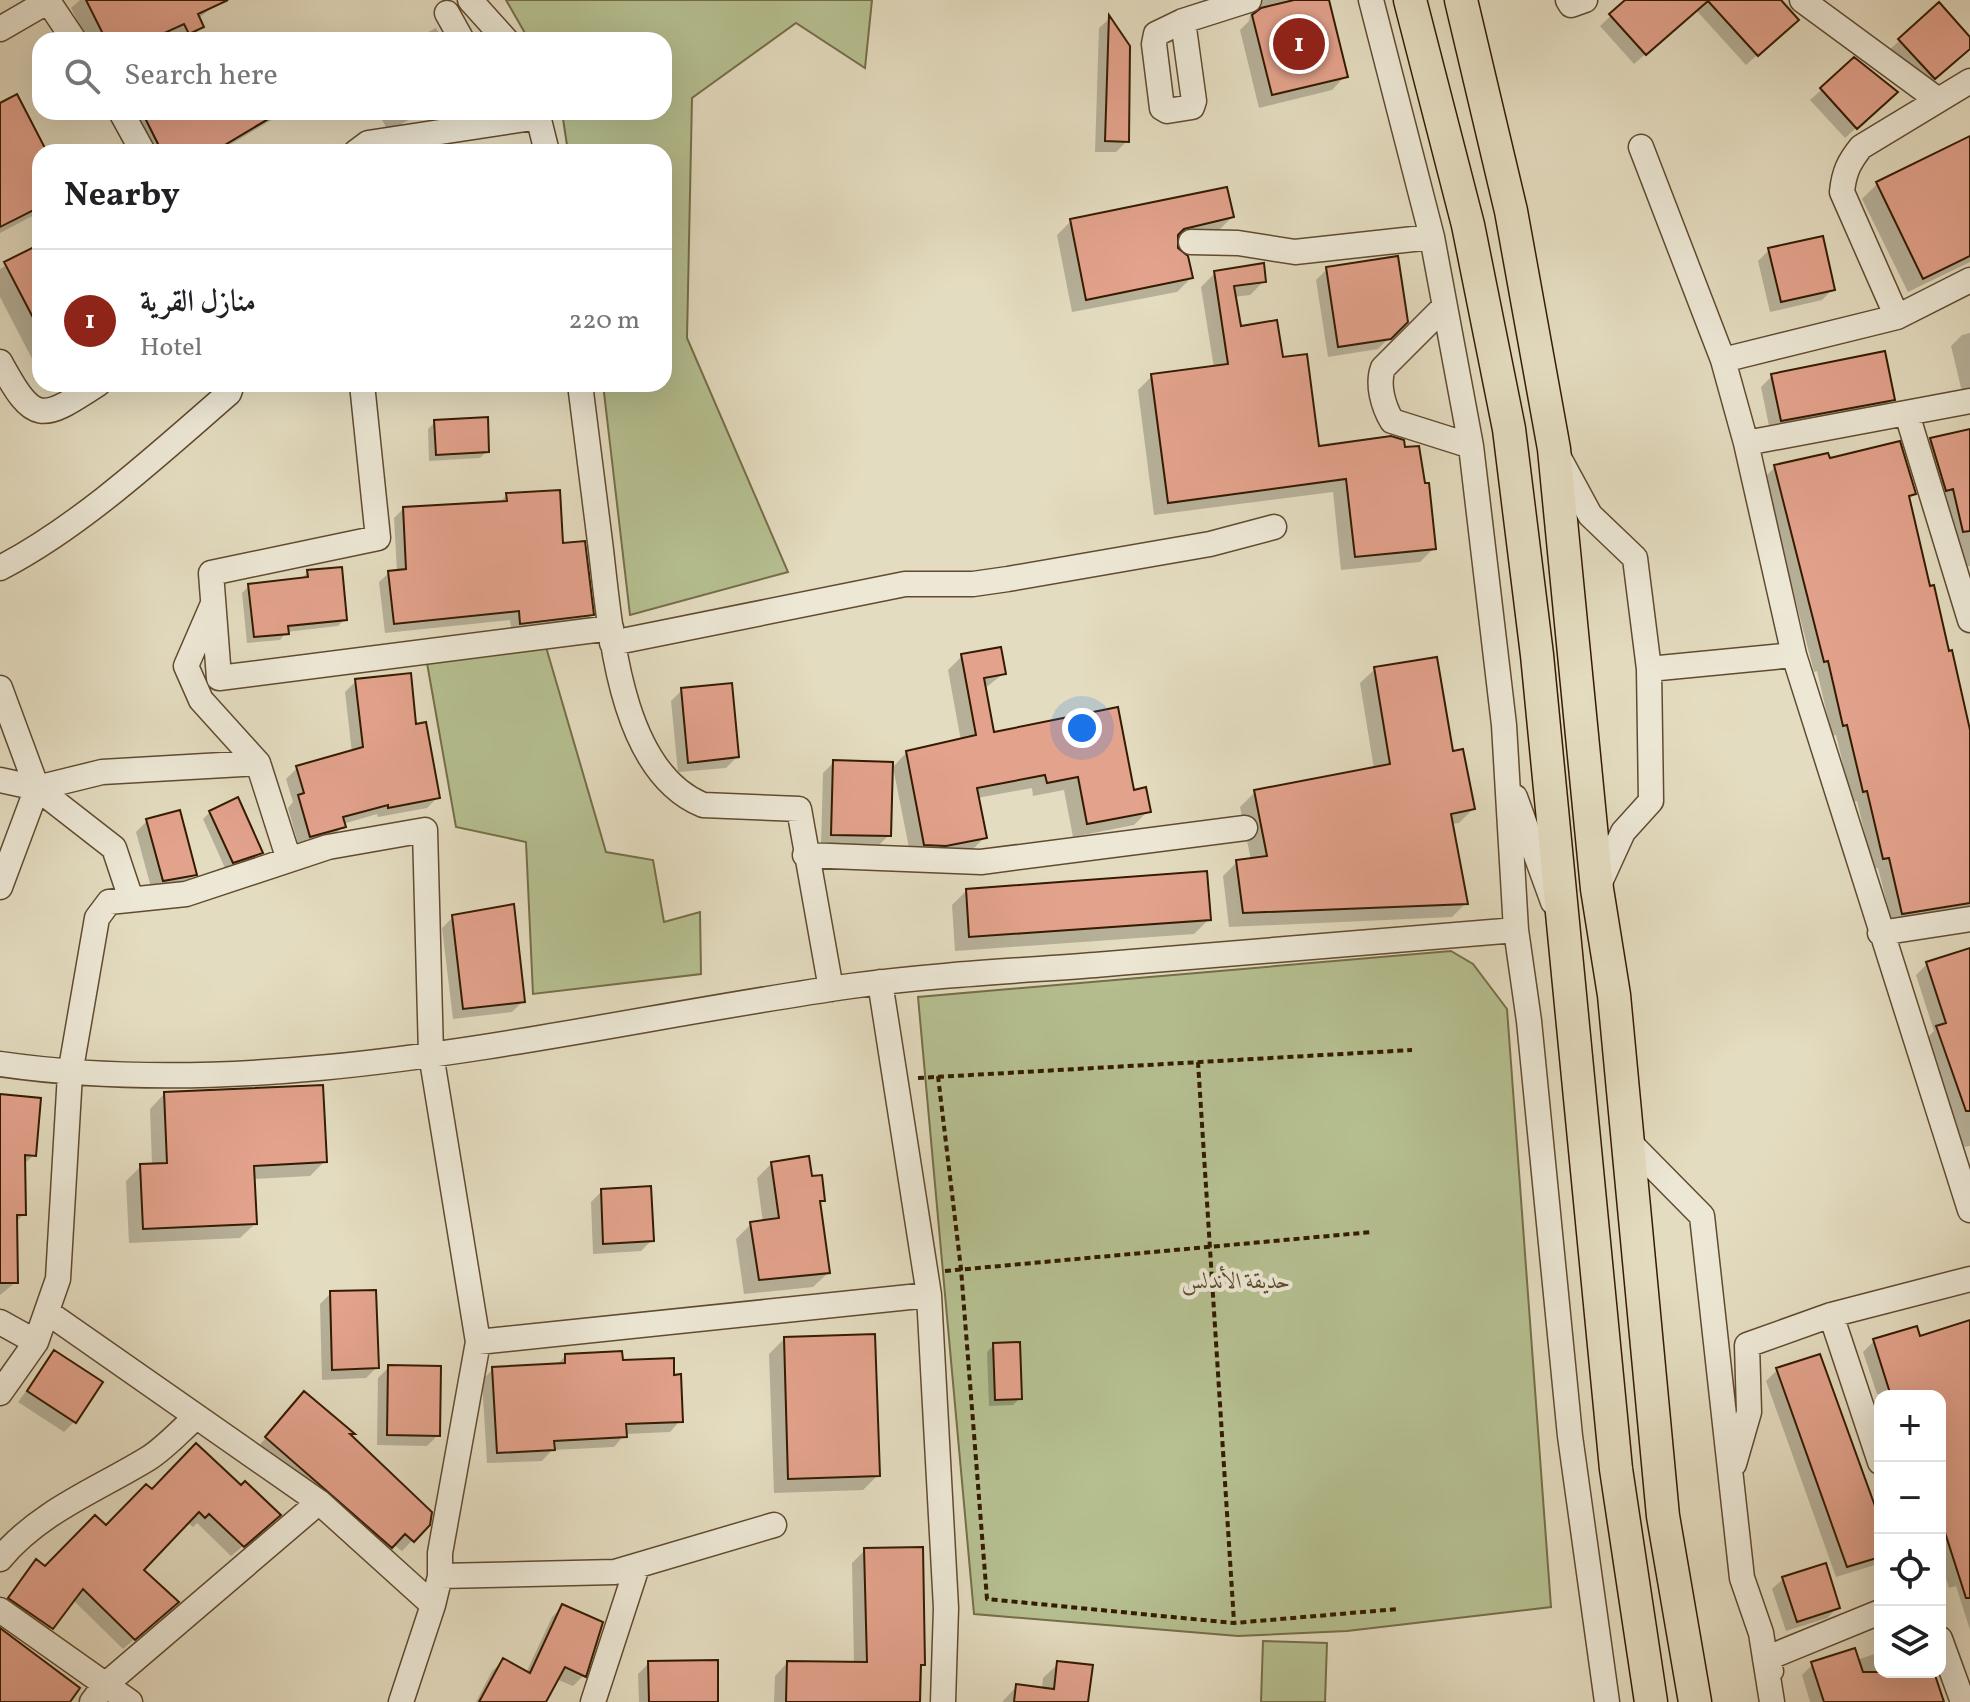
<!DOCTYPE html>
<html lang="en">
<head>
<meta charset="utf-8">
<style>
	body { margin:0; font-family:Vollkorn,Amiri,serif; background:#f2f2f2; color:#202124 }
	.controls { position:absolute; right:24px; bottom:24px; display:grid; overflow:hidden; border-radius:16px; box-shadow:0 8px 32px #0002 }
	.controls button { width:72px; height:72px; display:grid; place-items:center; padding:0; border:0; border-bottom:2px solid #e0e0e0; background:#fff; color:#202124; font:40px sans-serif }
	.you { position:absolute; left:1082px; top:728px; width:28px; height:28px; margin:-20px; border:6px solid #fff; border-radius:50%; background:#1a73e8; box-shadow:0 0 0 12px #1a73e833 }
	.badge { display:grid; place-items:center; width:52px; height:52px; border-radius:50%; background:#8f2418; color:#fff; font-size:26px; font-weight:700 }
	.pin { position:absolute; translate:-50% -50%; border:4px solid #fff; box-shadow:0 2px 8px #0006 }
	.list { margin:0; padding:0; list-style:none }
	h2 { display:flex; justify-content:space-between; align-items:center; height:104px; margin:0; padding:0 32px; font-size:34px }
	h2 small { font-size:26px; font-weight:400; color:#757577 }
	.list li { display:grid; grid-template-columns:52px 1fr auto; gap:24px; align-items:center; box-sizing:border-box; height:144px; padding:0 32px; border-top:2px solid #e0e0e0 }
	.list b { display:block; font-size:30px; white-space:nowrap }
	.list p { margin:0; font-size:26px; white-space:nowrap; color:#757577 }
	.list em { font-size:26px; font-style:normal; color:#757577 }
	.icon { flex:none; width:44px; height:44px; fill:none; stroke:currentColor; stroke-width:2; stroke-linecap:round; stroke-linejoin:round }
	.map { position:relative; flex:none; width:1970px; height:1702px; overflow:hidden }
	.search { position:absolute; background:#fff; box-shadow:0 8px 32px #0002; left:32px; top:32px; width:640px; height:88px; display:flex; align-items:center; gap:20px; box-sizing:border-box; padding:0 28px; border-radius:24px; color:#757577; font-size:30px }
	.panel { position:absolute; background:#fff; box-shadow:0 8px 32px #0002; left:32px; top:144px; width:640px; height:248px; border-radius:24px }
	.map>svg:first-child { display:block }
</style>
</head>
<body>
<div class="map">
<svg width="1970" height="1702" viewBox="0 0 1970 1702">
	<rect width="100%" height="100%" fill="#e4dcc0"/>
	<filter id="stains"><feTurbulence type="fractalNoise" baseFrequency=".0025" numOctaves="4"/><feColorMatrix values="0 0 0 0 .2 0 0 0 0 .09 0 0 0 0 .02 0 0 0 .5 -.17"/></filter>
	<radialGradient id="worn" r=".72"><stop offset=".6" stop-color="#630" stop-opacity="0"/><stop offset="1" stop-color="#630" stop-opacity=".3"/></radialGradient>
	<path fill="#b6c091" stroke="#756e48" stroke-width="2" d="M506 0H872L865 68 796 23 692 98 687 338 788 572 630 615 603 384H664V152H568L562 112H664V40H529Z
		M546 647 606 852 653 860 664 922 700 912 701 974 533 994 526 842 456 827 427 663Z
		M1451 951 1473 964 1507 1009 1551 1607 1347 1631 1238 1636 974 1614 918 997Z
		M1263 1641 1327 1643 1325 1702H1261Z"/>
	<path fill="#0003" d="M80 0H215L217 3 198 19 202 27 188 40H174L171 35 161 40H87L71 8Z
		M1239 0H1327L1345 76 1332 90 1259 108 1240 30 1249 21 1251 10Z
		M1628 0H1779L1785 30 1746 65 1696 10 1634 64 1600 26Z
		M1939 5 1970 40V46L1923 89 1888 51Z
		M1109 19 1128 47 1127 141 1116 152H1095L1099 28Z
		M436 28 443 40H413Z
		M1855 60 1884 103 1845 138 1810 100Z
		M0 105 45 152H40V212L0 233Z
		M123 112H285L218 152H143Z
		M378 112H424L388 131Z
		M1965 141 1970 150V262L1908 292 1862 199 1877 184Z
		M1232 217 1218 231 1176 240 1175 249 1191 278 1177 292 1072 312 1057 235 1071 221Z
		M40 246V374L0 297V269Z
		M1769 250 1833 289 1822 300 1770 312 1758 261Z
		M1327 269 1406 321 1378 349 1328 357 1316 280Z
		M1215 273 1264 281 1250 295 1234 297 1239 328 1281 360 1317 448 1434 548 1420 562 1341 570 1333 492 1154 515 1138 390 1152 376 1214 368 1201 287Z
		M1970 333V395L1963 396 1951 346 1962 335Z
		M1772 376 1892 399 1882 410 1770 431 1761 387Z
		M45 384H61L48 390Z
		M435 422 487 451 480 458 429 461 428 429Z
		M1970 431V566L1959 568 1920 451 1931 440Z
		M1828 460 1914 494 1908 500 1970 738V918L1892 924 1878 868 1873 869 1857 801 1852 802 1836 735 1832 736 1817 671 1814 672 1764 478 1775 467Z
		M507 495 561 546 592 614 582 624 512 633 510 620 385 633 379 582 389 573 397 572 394 518 403 509 498 504Z
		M308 572 345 619 338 626 286 632 280 640 247 643 242 593 249 586 301 579Z
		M962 656 1003 674 984 689 992 734 1133 792 1148 811 1134 825 1073 837 1064 790 1033 796 1032 788 977 798 985 837 971 851 911 858 893 767 907 752 961 741 948 670Z
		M1375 669 1451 753 1473 809 1459 823 1451 824 1466 903 1452 917 1229 927 1223 876 1237 862 1251 860 1240 807 1255 792 1374 769 1360 683Z
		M356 681 438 797 427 808 378 817 377 814 343 824 333 838 299 847 288 808 293 802 286 779 297 768 352 753 345 692Z
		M682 690 737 757 726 768 678 772 671 701Z
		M834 762 889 835 878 846 821 845 823 773Z
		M210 812 261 852 254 859 225 868 203 819Z
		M147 821 195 874 184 885 152 891 136 832Z
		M967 890 1209 919 1194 934 955 951 952 905Z
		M453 917 523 1001 512 1012 453 1019 442 928Z
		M1970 956V1146L1964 1147 1926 1039 1934 1031 1916 975 1927 964Z
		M164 1094 325 1161 310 1176 253 1179 255 1224 240 1238 129 1243 126 1181 141 1166 152 1165 150 1109Z
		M0 1096 34 1155 23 1165 24 1214 15 1223 16 1282 0 1295Z
		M772 1163 810 1178 823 1200 818 1205 828 1273 813 1287 744 1294 736 1239 751 1224 763 1223 757 1178Z
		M602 1191 652 1240 641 1251 593 1254 591 1202Z
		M331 1293 377 1367 366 1378 322 1380 320 1304Z
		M1970 1322V1630L1956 1586 1949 1588 1940 1560V1396L1877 1394 1863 1352 1874 1341 1919 1338Z
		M784 1339 878 1475 863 1490 774 1493 769 1354Z
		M994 1345 1020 1398 1013 1405 989 1406 987 1352Z
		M54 1353 75 1421 64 1432 18 1402Z
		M565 1356 621 1362 680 1421 670 1432 625 1434 614 1447 552 1450 542 1461 487 1463 482 1380 493 1369 556 1366Z
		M389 1367 438 1435 427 1446 377 1445 378 1378Z
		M1777 1370 1880 1530 1878 1564 1836 1577 1766 1381Z
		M304 1394 352 1434 350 1437 428 1524 402 1551 393 1544 380 1557 256 1449Z
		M152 1492 267 1526 231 1556 197 1523 193 1527 187 1522 142 1570 165 1613 123 1649 73 1600 41 1639 0 1608 36 1562 45 1568Z
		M865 1550 923 1665 919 1669 918 1702H774L775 1676 787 1663 854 1664 852 1563Z
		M1783 1579 1838 1607 1827 1618 1786 1631 1772 1589Z
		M563 1606 584 1675 573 1686 556 1679 543 1702H476L492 1671 503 1661 526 1673 552 1617Z
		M1880 1652V1672H1934L1944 1702H1810L1802 1675 1813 1664 1857 1660Z
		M649 1663 716 1702H639L638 1674Z
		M1058 1664 1086 1702H1002L1017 1686 1042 1689 1043 1678Z"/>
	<path fill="#e3a28c" stroke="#341b00" stroke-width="2" d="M86 0H228L198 14 204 27 189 34 184 24 149 40H106Z
		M1294 0H1329L1348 77 1272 95 1252 15 1261 8Z
		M1625 0H1781L1799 20 1758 56 1708 1 1646 55 1609 14Z
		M1939 2 1970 37V49L1935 79 1898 39Z
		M1109 15 1130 46 1129 142 1105 141Z
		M1854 57 1898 92 1857 129 1820 88Z
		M17 94 47 152H40V207L0 227V103Z
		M142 112H280L213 152H162Z
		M1970 136V256L1923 279 1876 182Z
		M1227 187 1234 217 1184 229 1178 235V248L1188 256 1193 278 1086 300 1070 219Z
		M1823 236 1835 290 1781 302 1768 248Z
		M40 244V331L4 262Z
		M1398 256 1408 322 1391 339 1338 347 1326 267Z
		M1264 263 1266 282 1234 286 1241 326 1277 320 1283 357 1307 354 1319 446 1391 436 1404 440 1405 447 1419 446 1425 483H1429L1436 549 1355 557 1346 479 1168 503 1151 374 1228 364 1214 271Z
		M1885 351 1895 400 1781 421 1771 374Z
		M488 417 489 452 436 455 434 420Z
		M1970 429V531L1963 532 1953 489 1946 491 1930 438Z
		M1900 441 1916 494 1909 496 1930 586 1934 585 1949 651 1952 650 1970 730V903L1902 914 1889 858 1883 859 1867 791 1863 792 1847 725 1843 726 1828 661 1824 662 1774 465 1828 453 1830 458Z
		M560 490 563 543 585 541 594 615 520 624 519 611 394 624 388 571 406 569 403 507 507 501 506 493Z
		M342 567 347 620 288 626 289 634 254 637 248 584 308 577 307 570Z
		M1001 647 1006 674 984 678 994 732 1118 707 1134 790 1146 787 1151 812 1087 824 1078 777 1047 783 1045 775 977 788 987 838 946 846 924 845 906 751 976 735 961 654Z
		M1437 657 1453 751 1463 749 1475 809 1451 814 1468 904 1243 913 1236 860 1267 856 1254 790 1390 764 1374 667Z
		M411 673 416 724 426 722 440 798 388 808V805L343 817 346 827 310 837 298 795 304 793 296 766 363 747 355 679Z
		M732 683 739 757 688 763 681 688Z
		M833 760 893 762 891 836 831 835Z
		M238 797 263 853 233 863 209 811Z
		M180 810 197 875 163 881 146 819Z
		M1207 871 1211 920 969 937 966 889Z
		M514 904 525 1002 463 1009 452 915Z
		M1970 948V1111H1966L1936 1026 1946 1023 1926 962Z
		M323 1085 327 1162 254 1166 257 1224 143 1229 140 1164 167 1163 164 1092Z
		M0 1094 41 1098 36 1156 25 1155 26 1215H17L18 1283H0Z
		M809 1156 812 1176 822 1175 825 1201H820L830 1273 759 1280 750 1222 779 1218 771 1162Z
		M651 1186 654 1241 603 1244 601 1189Z
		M376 1290 379 1368 332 1370 330 1291Z
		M1970 1320V1598H1966L1940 1517V1396H1891L1873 1339 1917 1326 1920 1336Z
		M875 1334 880 1476 788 1479 784 1337Z
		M1020 1342 1022 1399 995 1400 993 1343Z
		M54 1350 103 1382 76 1423 27 1391Z
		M622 1351 623 1360 674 1358V1375L681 1374 683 1422 626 1424 627 1437 554 1441 555 1450 497 1453 492 1367 565 1363V1354Z
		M1820 1354 1880 1520V1557L1847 1567 1776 1368Z
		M388 1365 441 1366 440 1436 387 1435Z
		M304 1391 355 1434H350L432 1512 430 1525 414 1542 405 1534 392 1548 265 1437Z
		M196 1443 241 1485 245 1481 281 1515 244 1547 209 1514 205 1518 199 1512 144 1570 179 1602 135 1640 83 1589 53 1629 8 1598 36 1559 45 1566 95 1515 106 1525 146 1484 152 1489Z
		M923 1547 925 1665H921L920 1702H786L787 1661 867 1662 864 1548Z
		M1826 1563 1840 1608 1797 1622 1782 1577Z
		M562 1604 603 1622 586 1677 565 1667 546 1702H479L503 1658 530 1673Z
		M0 1628 80 1688 70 1702H0Z
		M1855 1648 1863 1672H1934L1944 1702H1824L1811 1662Z
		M718 1660V1702H649L648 1661Z
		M1057 1661 1093 1665 1088 1702H1014L1016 1684 1054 1689Z"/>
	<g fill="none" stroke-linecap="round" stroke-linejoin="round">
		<g stroke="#604b30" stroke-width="27">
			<path id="minor" d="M470 0 506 40
				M1371 0 1432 237 1471 446 1504 725 1516 930 1529 1021 1570 1436 1607 1702
				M1568 0 1571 5 1585 0
				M1802 0 1938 100
				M48 1 74 40
				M447 13 462 40
				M1183 21 1194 101 1192 107 1167 111 1162 108 1154 44 1156 34 1183 21 1249 0
				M0 29 50 0
				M121 112 143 152
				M537 112 547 152
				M1641 147 1723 360 1746 443 1794 655 1970 1210
				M356 152 368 143 539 117
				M1191 242 1238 243 1295 252 1432 237
				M1444 307 1383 368C1377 384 1383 406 1392 421L1471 446
				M1897 317 1842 192C1844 172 1849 162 1861 147L1970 81
				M1723 360 1897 317 1970 280
				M0 362C34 424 40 422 98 384
				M362 384 378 538 211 573 219 678 611 628
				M580 384C587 437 593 490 600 542 610 621 617 770 703 805L799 809 831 989
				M1907 414 1970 620
				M1746 443 1970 401
				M1558 456 1590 515 1635 558 1649 669 1651 801 1623 832 1597 889
				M0 568C80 527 161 452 229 393L232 384
				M212 606 186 666 201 700 258 763 289 860
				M612 643 905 584H973L1008 579 1210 544 1274 527
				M1649 669 1794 655
				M0 688 37 788 0 887
				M0 780 37 788
				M1515 797 1553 902
				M805 855 981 862 1245 828
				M131 899 114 848 37 788 102 772 258 763
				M1880 933 1970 919
				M880 982 929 1295 946 1608 943 1702
				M0 1064C285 1105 570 1026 851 986 932 975 1014 971 1095 965 1235 953 1375 942 1516 930
				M1626 1139 1702 1216 1742 1578 1761 1633 1772 1702
				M47 1312 319 1502 433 1605
				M1831 1315 1880 1462
				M0 1322 36 1342
				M478 1342 929 1295
				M0 1393 36 1342 58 1279 70 1074 97 918 109 902 186 894 328 847 425 830 431 1054 478 1342 440 1553V1576L433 1605 401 1702
				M1734 1464 1749 1412 1747 1345 1831 1315 1970 1279
				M0 1559C40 1511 97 1490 149 1458 166 1447 181 1430 196 1417
				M440 1576 615 1572 774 1525
				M0 1610 130 1702
				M1940 1639 1963 1702
				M1771 1671 1765 1659 1880 1612
				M92 1702 105 1685 319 1502
				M593 1702 637 1567"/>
		</g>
		<g stroke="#341b00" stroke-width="35">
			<path id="major" d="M1410 0 1468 225 1509 429 1537 655 1616 1469 1651 1702
				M1461 0 1511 211 1554 449 1597 889 1614 995 1663 1516 1695 1702"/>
		</g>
		<path stroke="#341b00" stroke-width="4" stroke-dasharray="6 4" stroke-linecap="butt" d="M1198 1062 1234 1622
			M938 1076 961 1269 987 1599 1234 1623 1398 1609
			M918 1078 1412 1050
			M945 1271 1372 1232"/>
		<use href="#minor" stroke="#ede8d6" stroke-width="24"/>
		<use href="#major" stroke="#e4dcc0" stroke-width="32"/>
	</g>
	<g text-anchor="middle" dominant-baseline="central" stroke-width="8" stroke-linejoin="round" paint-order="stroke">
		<g font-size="22" font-style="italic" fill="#5b4d2c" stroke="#ede8d6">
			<text x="1236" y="1282">حديقة الأندلس</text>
		</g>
	</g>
	<rect width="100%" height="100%" filter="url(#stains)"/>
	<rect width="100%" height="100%" fill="url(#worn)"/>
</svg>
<div class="controls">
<button>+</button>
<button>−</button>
<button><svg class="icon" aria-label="locate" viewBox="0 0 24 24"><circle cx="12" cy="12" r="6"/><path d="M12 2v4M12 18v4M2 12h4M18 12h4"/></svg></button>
<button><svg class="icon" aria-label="layers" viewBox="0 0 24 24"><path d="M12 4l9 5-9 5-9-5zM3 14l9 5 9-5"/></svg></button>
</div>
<div class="you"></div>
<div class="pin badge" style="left:1299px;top:44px">1</div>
<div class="search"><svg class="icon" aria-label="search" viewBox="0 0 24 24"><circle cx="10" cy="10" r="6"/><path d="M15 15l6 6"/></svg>Search here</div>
<section class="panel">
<h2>Nearby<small></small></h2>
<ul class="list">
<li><span class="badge">1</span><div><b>منازل القرية</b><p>Hotel</p></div><em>220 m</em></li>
</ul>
</section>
</div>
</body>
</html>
